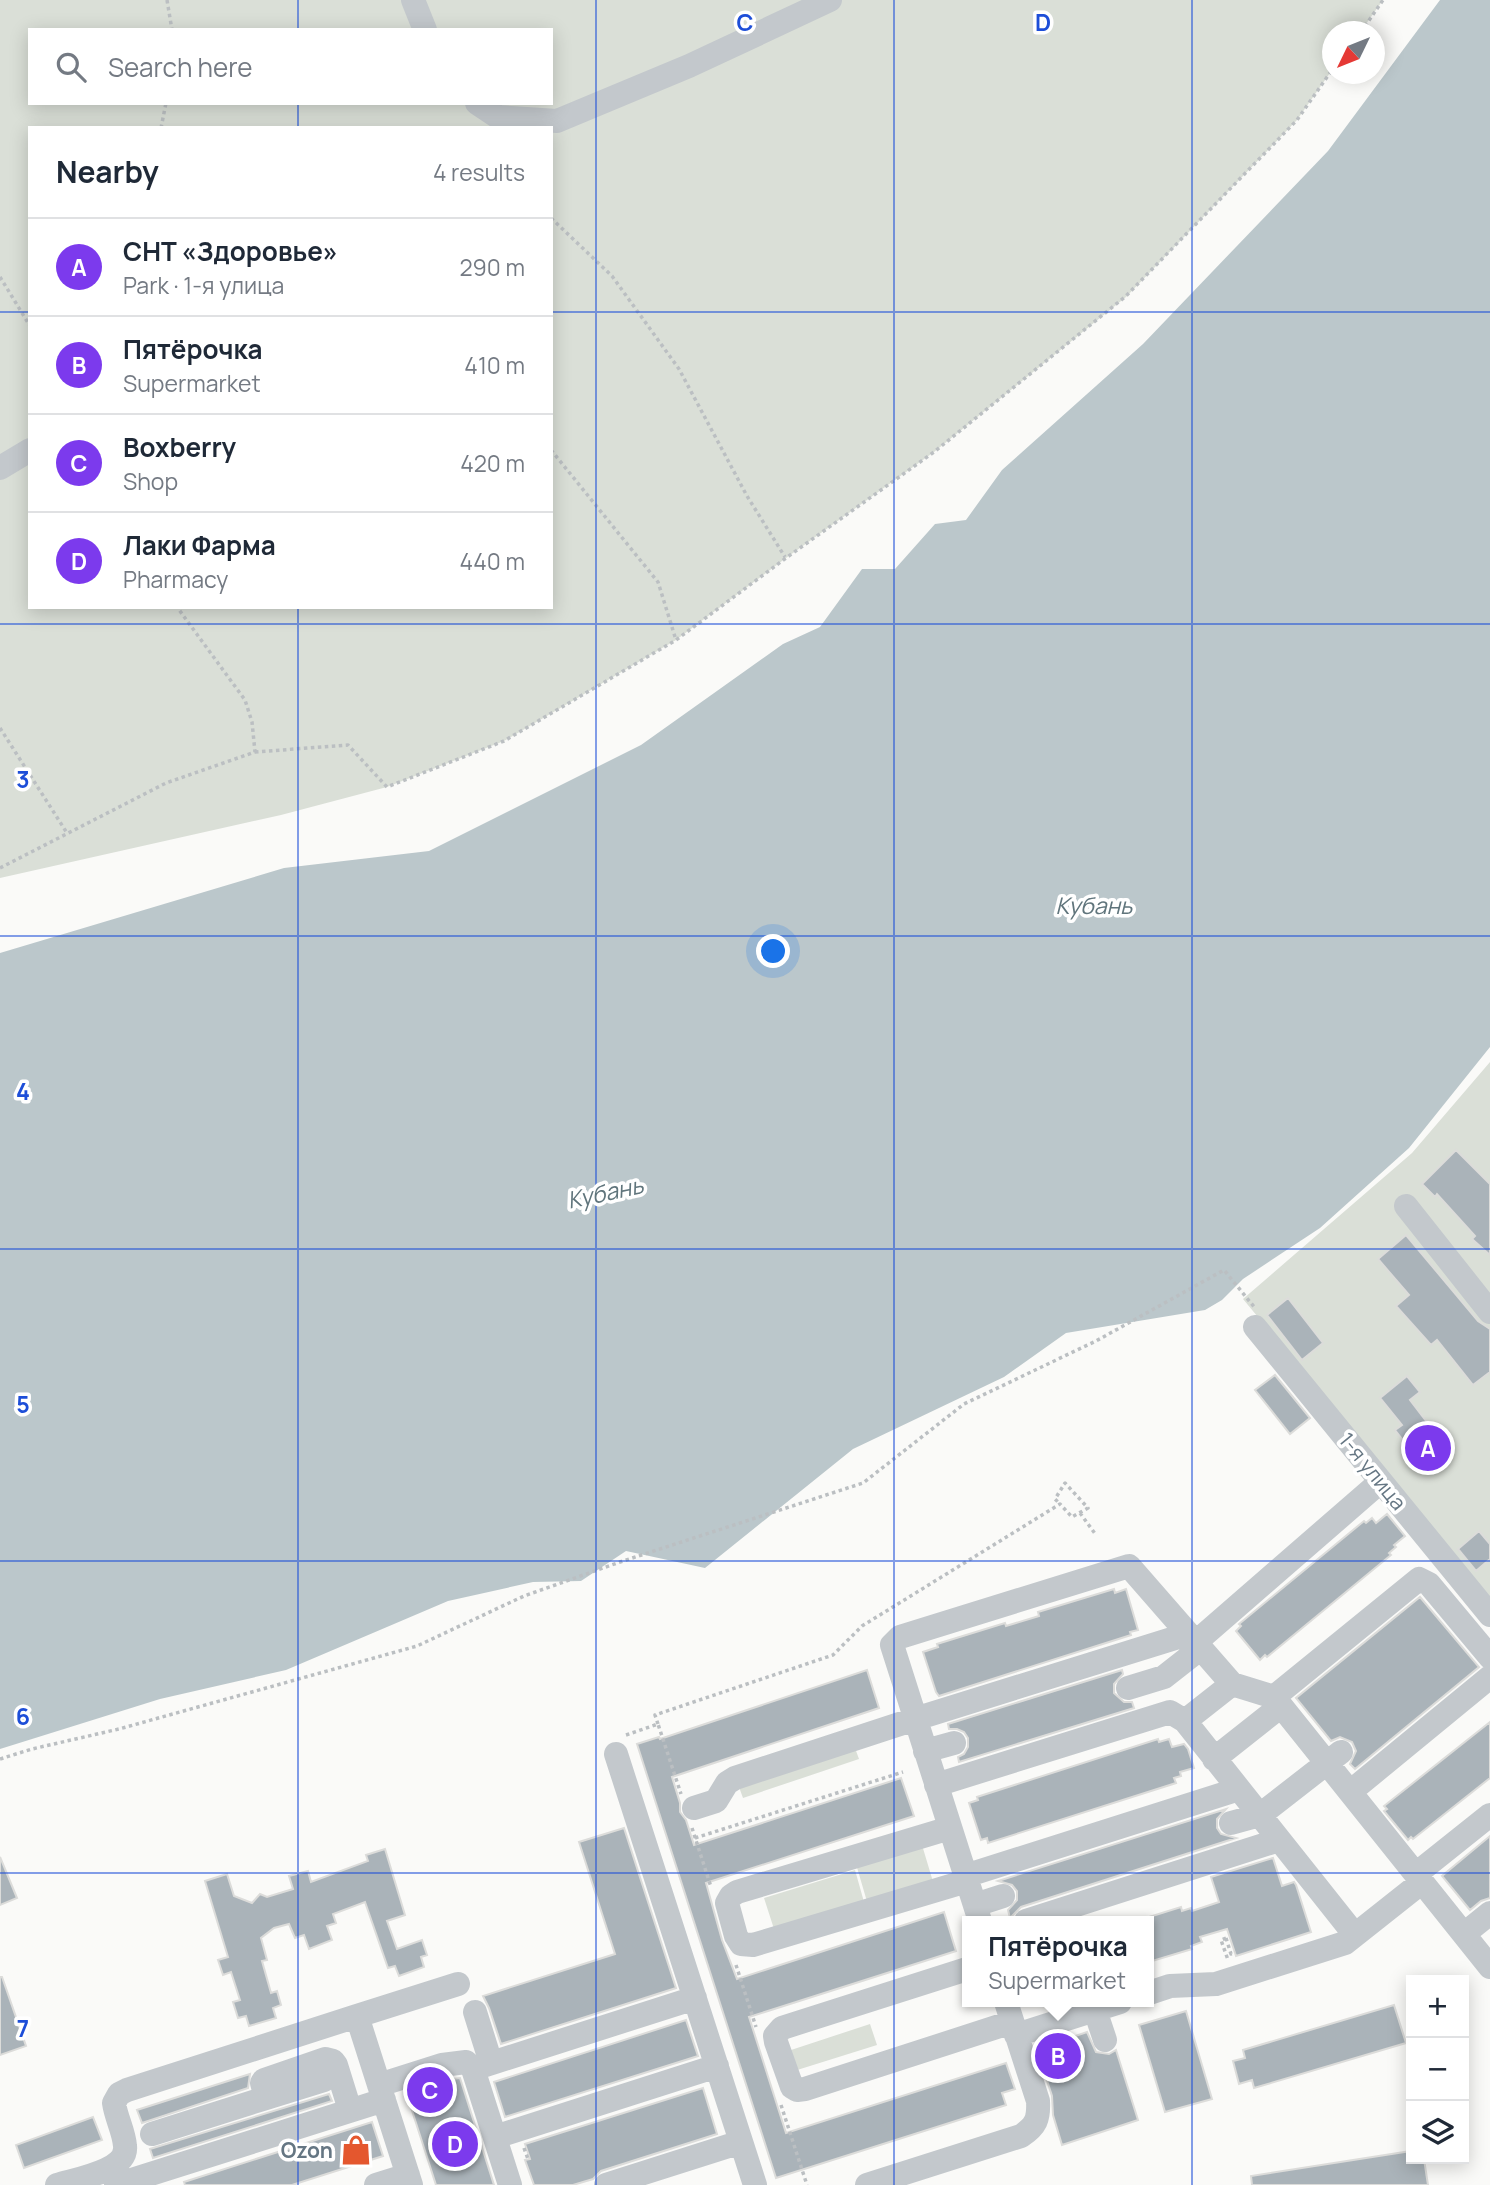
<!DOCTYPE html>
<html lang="en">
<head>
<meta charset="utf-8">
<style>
	body { margin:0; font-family:Manrope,sans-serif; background:#f2f2f3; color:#1f2937 }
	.controls { position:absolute; right:21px; bottom:21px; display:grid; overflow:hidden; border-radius:0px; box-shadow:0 4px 18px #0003 }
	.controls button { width:63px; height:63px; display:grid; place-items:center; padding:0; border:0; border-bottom:2px solid #e0e1e3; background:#fff; color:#1f2937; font:35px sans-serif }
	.compass { position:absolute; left:1322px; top:21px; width:63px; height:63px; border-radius:50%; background:#fff; box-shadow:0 4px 18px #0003; rotate:227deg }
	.you { position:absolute; left:774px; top:952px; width:24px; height:24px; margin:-18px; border:5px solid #fff; border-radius:50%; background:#1a73e8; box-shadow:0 0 0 10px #1a73e833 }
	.badge { display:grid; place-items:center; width:46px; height:46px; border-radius:50%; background:#7c3aed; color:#fff; font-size:23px; font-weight:700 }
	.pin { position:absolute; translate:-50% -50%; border:4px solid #fff; box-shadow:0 2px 7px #0006 }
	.popup { position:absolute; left:962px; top:1916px; width:192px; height:91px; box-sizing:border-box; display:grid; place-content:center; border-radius:0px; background:#fff; filter:drop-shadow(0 2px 5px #0005); font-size:23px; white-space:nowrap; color:#747a83 }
	.popup b { font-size:26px; color:#1f2937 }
	.popup::after { content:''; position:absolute; left:50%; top:100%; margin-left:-14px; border:14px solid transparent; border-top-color:#fff }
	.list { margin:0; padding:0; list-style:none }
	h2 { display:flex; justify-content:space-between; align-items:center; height:91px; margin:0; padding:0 28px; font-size:30px }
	h2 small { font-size:23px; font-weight:400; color:#747a83 }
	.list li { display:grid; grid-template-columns:46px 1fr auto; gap:21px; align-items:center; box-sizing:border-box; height:98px; padding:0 28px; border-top:2px solid #e0e1e3 }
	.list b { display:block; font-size:26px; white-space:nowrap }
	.list p { margin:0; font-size:23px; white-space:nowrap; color:#747a83 }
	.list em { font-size:23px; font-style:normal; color:#747a83 }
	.icon { flex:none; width:38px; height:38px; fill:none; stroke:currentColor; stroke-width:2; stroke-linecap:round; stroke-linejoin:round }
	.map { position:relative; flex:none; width:1490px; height:2185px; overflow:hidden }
	.search { position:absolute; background:#fff; box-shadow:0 4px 18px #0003; left:28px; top:28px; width:525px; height:77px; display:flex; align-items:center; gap:18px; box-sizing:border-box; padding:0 24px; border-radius:0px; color:#747a83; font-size:26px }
	.panel { position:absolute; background:#fff; box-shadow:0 4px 18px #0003; left:28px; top:126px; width:525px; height:483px; border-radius:0px }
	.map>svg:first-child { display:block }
</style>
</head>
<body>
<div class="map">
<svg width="1490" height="2185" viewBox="0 0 1490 2185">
	<rect width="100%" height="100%" fill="#fafaf8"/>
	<path fill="#dadfd7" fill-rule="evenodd" d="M0 0H1383L1361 31 1332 32V70L1297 120 1126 297 934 452 786 558 676 640 504 741 387 787 281 815 0 878ZM30 30H551V103H30ZM30 128H551V607H30Z
		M1490 1062V1597L1243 1299 1412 1153Z
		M855 1748 859 1759 743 1798 739 1787Z
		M922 1845 934 1885 868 1905 856 1864Z
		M855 1870 864 1902 774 1929 764 1898Z
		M870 2024 877 2045 794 2071 788 2051Z"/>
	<path fill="#bbc7cb" d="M1440 0H1490V1047L1409 1148 1320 1228 1243 1279 1222 1300 1205 1310 1066 1333 1004 1377 853 1449 705 1568 626 1551 581 1581 533 1582 448 1601 286 1670 160 1699 0 1749V953L284 868 429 851 641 745 783 644 820 627 862 569H895L935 524 966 520 1002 470 1143 344 1328 151Z"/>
	<path fill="#aab3b9" stroke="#dcdcda" stroke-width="2" d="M1456 1150 1490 1184V1255L1472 1239 1475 1236 1437 1194 1435 1197 1422 1184Z
		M1406 1235 1478 1321 1490 1329V1372L1473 1385 1437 1340 1431 1345 1396 1306 1409 1295 1378 1259Z
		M1288 1298 1323 1343 1302 1360 1267 1315Z
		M1275 1375 1310 1418 1290 1434 1255 1390Z
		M1407 1376 1420 1392 1410 1400 1436 1434 1413 1453 1395 1430 1402 1425 1380 1398Z
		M1387 1514 1405 1536 1394 1545 1396 1547 1389 1553 1391 1555 1267 1657 1265 1655 1260 1660 1236 1631 1241 1626 1239 1624 1364 1521 1366 1523 1372 1518 1376 1523Z
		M1479 1531 1490 1544V1559L1476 1571 1458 1549Z
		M1114 1589 1115 1593 1126 1589 1138 1630 1130 1632 1131 1635 939 1696 936 1692 923 1652 938 1647 937 1644 1005 1623 1006 1626 1039 1616 1038 1612Z
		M1420 1597 1479 1667 1355 1769 1350 1764 1356 1751 1352 1742 1340 1737 1331 1741 1296 1698Z
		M867 1670 879 1708 672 1777 680 1803V1812L686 1820 694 1845 901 1778 914 1816 706 1883 722 1940 737 1979 944 1912 956 1951 749 2017 786 2133 1006 2063 1015 2089 1002 2093 1006 2105 776 2178 637 1744 659 1737 660 1739Z
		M1122 1670 1123 1674 1114 1684V1693L1124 1702H1132L1134 1708 959 1762 958 1757 964 1754 968 1747V1738L964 1732 957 1729H949L948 1724Z
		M1490 1722V1778L1413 1839 1411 1837 1408 1840 1384 1811 1387 1809 1384 1806Z
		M1158 1739 1159 1742 1169 1739 1172 1747 1184 1744 1188 1749 1194 1768 1180 1772 1181 1776 1174 1778 1176 1783 988 1843 987 1838 981 1840 969 1803 978 1800 977 1797Z
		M1226 1809 1217 1819V1828L1221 1834 1236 1838 1021 1907 1010 1918 1008 1910 1017 1900V1891L1012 1885 998 1881Z
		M624 1828 676 1988 501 2044 489 2008 483 1996 615 1954 579 1842Z
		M1490 1836V1898L1481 1901 1470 1910 1442 1876Z
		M385 1849 405 1915 387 1921 397 1949 422 1940 427 1955 421 1957 424 1967 399 1976 395 1966 388 1968 365 1902 333 1914 336 1923 327 1926 332 1940 309 1949 304 1935 295 1938 289 1924 274 1928 261 1938 267 1960 262 1961 271 1993 277 1991 281 2005 273 2008 276 2018 249 2026 246 2016 238 2018 233 2002 240 2000 231 1972 223 1975 218 1960 228 1957 205 1881 227 1874 234 1896 252 1903 260 1894 267 1897 293 1889 289 1876 308 1871 311 1882 368 1861 366 1855Z
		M0 1857 17 1898 0 1905Z
		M1273 1858 1282 1886 1294 1882 1296 1885 1311 1932 1236 1956 1227 1929 1200 1937 1202 1942 1191 1946 1192 1949 1149 1962V1917L1181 1907 1182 1911 1191 1908 1192 1911 1219 1902 1211 1877Z
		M0 1977H2L26 2046 0 2055Z
		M1394 2005 1406 2043 1254 2088 1252 2080 1239 2084 1233 2061 1245 2058 1243 2050Z
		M1186 2011 1212 2099 1165 2112 1139 2025Z
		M686 2020 698 2056 505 2117 494 2082Z
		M1087 2032 1096 2052 1109 2054 1116 2050 1138 2120 1062 2145 1053 2115 1052 2096 1039 2056 1046 2046Z
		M250 2074 248 2088 142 2123 137 2110Z
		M460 2078 494 2185H436L406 2092 445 2080Z
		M703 2088 717 2134 601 2171 593 2179 573 2185H534L525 2160 530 2159 525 2144Z
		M329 2094 332 2101 153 2158 150 2149Z
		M93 2117 102 2140 24 2168 16 2145Z
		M372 2122 383 2156 292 2185H185L184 2182Z
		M1411 2151V2159H1424L1428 2185H1252L1251 2176Z"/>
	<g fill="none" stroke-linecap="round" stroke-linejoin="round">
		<path stroke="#bbbfc2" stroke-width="3.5" stroke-dasharray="3.5 3.5" stroke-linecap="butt" d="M167 0 172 30
			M1361 32 1383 0
			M161 128 166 103
			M551 218 612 276 679 369 747 496 785 557
			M0 277 30 326
			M551 450 658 582 676 640
			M0 728 67 833
			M255 752 348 745 387 787 504 741 676 640 786 558 934 452 1126 296 1297 120 1332 70
			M0 868 166 783 255 752 252 722 245 700 177 607
			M1080 1513 1096 1535
			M658 1724 655 1715 833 1655 862 1626 1060 1504 1072 1517 1088 1508 1065 1483 1055 1499 1060 1504
			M626 1735 658 1724 681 1794
			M0 1759 32 1749 119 1729 417 1646 524 1596 620 1562 863 1483 964 1404 1096 1341 1224 1270 1255 1308
			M692 1828 711 1887
			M695 1838 903 1772
			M1226 1938 1221 1940 1228 1960
			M1226 1938 1231 1954 1235 1952
			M736 1965 756 2027
			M781 2105 807 2185
			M524 2148 528 2159"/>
		<path stroke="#c3c8cc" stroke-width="24" d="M413 0 425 30
			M477 103 498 117 557 121 689 66 830 0
			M0 468 30 450
			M1406 1206 1490 1312
			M1255 1327 1490 1615
			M1196 1642 1372 1489
			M1128 1688 1164 1677 1201 1648
			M1274 1697 1419 1579 1429 1584 1490 1657
			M1185 1721 1232 1684
			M925 1751 954 1743
			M616 1754 755 2185
			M1214 1759 1281 1706
			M936 1785 1170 1712 1185 1721 1355 1935
			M1350 1792 1490 1677
			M694 1808 716 1801 727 1783 735 1778 915 1719 1188 1634
			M1231 1823 1260 1815 1341 1752
			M950 1828 737 1892 731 1896 727 1903 736 1936 741 1944 753 1945 967 1881
			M1416 1874 1490 1815
			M965 1876 1239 1789
			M975 1905 1003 1896
			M980 1921 892 1645 900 1637 1129 1566 1232 1684 1274 1697 1490 1967
			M1026 1921 1279 1840
			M1464 1934 1490 1913
			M967 1969 782 2028 775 2036 776 2042 792 2087 797 2090 805 2089 1012 2022
			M1149 1993 1170 1986 1216 1984 1345 1943 1422 1882
			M1095 2010 1105 2040
			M475 2012 491 2063
			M1016 2035 1120 2002
			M379 2085 442 2065 466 2062 473 2069
			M266 2098 324 2080
			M152 2134 266 2098 262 2083 264 2080 325 2059 333 2061 336 2065 350 2110
			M495 2137 717 2066
			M57 2185C76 2179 128 2171 125 2146 124 2131 116 2118 114 2103L119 2094 127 2090 357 2016
			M116 2185 384 2100
			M376 2185 408 2175
			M411 2185 357 2016 458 1984
			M510 2185 473 2069 695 1998
			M606 2185 741 2142
			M867 2185 1021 2136C1036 2126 1039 2119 1038 2101L1006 2002"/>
	</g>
	<path fill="none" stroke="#1d4ed8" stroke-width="2" stroke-opacity="0.55" d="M298 0V30M596 0V2185M894 0V2185M1192 0V2185M298 103V128M0 312H30M551 312H1490M298 607V2185M0 624H1490M0 936H1490M0 1249H1490M0 1561H1490M0 1873H1490"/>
	<defs>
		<g id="shop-bare" transform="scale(2.415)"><path d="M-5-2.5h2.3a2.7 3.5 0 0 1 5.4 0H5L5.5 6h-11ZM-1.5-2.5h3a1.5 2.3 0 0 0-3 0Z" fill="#e4572e" stroke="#fff" stroke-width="2.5" paint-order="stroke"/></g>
	</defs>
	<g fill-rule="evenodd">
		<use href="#shop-bare" x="356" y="2150"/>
	</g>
	<g text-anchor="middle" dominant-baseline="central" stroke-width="7" stroke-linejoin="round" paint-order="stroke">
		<g font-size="21" fill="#657683" stroke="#fff">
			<text transform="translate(1373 1471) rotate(51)">1-я улица</text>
		</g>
		<g font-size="21" font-weight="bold" fill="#657683" stroke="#fff" text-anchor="end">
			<text x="333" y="2150">Ozon</text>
		</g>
		<g font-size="23" font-style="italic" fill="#60757c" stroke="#fff">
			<text x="1094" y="905">Кубань</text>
			<text transform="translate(605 1192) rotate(-12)">Кубань</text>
		</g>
	</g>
	<g font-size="23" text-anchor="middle" font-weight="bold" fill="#1d4ed8" stroke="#fff" stroke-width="7" stroke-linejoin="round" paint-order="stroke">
		<text x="745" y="31">C</text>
		<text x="1043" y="31">D</text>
		<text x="23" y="788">3</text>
		<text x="23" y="1100">4</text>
		<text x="23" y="1413">5</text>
		<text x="23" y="1725">6</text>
		<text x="23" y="2037">7</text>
	</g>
</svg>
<div class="controls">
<button>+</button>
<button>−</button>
<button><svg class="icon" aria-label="layers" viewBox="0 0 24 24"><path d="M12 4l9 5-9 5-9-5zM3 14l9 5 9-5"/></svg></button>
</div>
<svg class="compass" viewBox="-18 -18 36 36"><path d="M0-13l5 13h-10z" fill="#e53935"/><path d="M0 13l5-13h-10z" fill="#747a83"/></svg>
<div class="you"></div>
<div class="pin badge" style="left:1428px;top:1448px">A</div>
<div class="pin badge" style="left:1058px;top:2056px">B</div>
<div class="popup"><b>Пятёрочка</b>Supermarket</div>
<div class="pin badge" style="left:430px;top:2090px">C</div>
<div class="pin badge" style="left:455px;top:2144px">D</div>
<div class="search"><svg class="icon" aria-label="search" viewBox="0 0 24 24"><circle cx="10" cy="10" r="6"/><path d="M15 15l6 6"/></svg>Search here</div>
<section class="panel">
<h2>Nearby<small>4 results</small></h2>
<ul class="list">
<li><span class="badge">A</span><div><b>СНТ «Здоровье»</b><p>Park · 1-я улица</p></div><em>290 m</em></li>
<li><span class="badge">B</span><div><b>Пятёрочка</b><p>Supermarket</p></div><em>410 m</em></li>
<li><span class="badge">C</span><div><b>Boxberry</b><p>Shop</p></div><em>420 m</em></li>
<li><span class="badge">D</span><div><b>Лаки Фарма</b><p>Pharmacy</p></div><em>440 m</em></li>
</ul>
</section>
</div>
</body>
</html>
